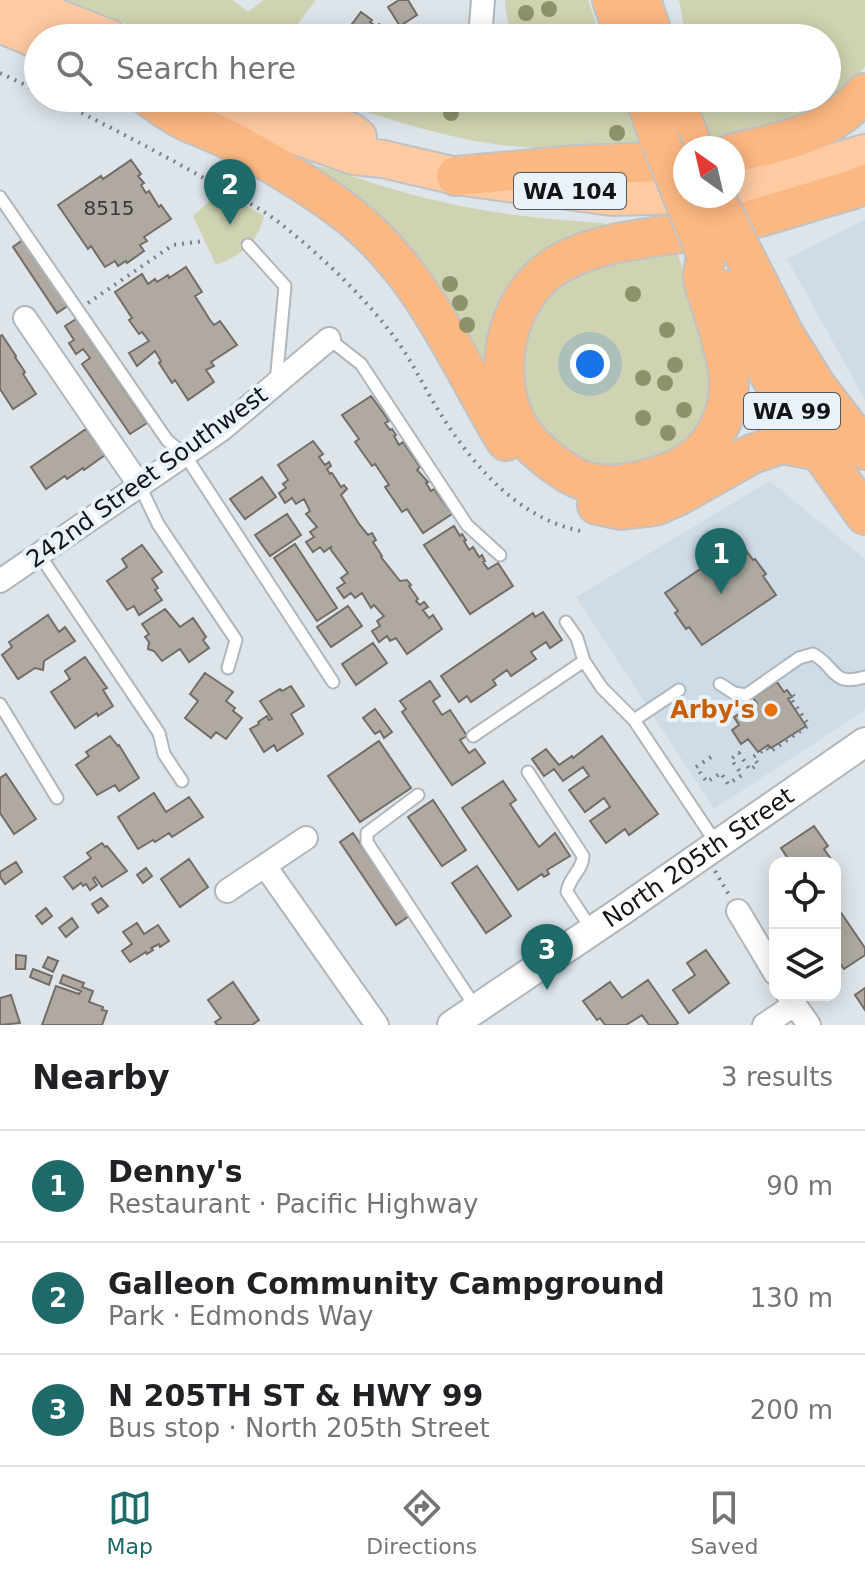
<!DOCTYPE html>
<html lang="en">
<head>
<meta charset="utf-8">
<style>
	body { margin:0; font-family:"DejaVu Sans",sans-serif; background:#f6f6f6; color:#202124 }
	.controls { position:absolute; right:24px; bottom:24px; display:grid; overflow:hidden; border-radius:16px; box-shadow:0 4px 20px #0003 }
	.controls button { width:72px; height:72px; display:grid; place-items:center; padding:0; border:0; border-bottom:2px solid #e0e0e0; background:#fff; color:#202124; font:40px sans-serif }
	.compass { position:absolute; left:673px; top:136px; width:72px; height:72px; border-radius:50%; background:#fff; box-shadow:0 4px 20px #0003; rotate:326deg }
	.you { position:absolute; left:590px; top:364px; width:28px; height:28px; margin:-20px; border:6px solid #fff; border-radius:50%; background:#1a73e8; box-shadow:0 0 0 12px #1a73e833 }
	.badge { display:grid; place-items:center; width:52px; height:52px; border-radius:50%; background:#1e6a68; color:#fff; font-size:26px; font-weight:700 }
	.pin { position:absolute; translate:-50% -66px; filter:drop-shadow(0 2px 4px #0008) }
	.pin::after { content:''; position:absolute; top:42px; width:28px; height:24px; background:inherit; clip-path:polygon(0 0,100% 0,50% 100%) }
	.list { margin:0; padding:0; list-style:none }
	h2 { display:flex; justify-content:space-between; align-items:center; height:104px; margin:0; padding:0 32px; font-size:34px }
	h2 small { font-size:26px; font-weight:400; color:#757577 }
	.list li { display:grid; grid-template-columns:52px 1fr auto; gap:24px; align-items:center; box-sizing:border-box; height:112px; padding:0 32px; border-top:2px solid #e0e0e0 }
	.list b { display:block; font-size:30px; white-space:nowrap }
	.list p { margin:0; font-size:26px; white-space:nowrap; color:#757577 }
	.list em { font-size:26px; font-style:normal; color:#757577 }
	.icon { flex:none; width:44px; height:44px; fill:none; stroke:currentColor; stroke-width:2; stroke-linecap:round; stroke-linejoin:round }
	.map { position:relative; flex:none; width:865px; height:1025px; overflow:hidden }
	.search { position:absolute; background:#fff; box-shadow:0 4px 20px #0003; left:24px; right:24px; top:24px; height:88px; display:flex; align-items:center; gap:20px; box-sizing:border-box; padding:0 28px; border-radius:44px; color:#757577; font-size:30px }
	.sheet { height:440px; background:#fff }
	nav { display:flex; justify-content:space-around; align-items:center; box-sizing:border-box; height:112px; border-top:2px solid #e0e0e0; background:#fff; font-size:22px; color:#757577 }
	nav a { display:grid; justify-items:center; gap:4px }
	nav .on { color:#1e6a68 }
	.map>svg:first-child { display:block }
</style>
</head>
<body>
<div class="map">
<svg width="865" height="1025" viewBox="0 0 865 1025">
	<rect width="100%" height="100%" fill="#dde5eb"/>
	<path fill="#cedce8" d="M865 219V400L787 259Z
		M770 481 865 559V710L714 809 576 597Z"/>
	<path fill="#d0d3b1" d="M61 0H233L248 12 264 0H316L290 34 294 38H164Z
		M505 0H588L601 38H510C510 25 505 13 505 0Z
		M679 0H865V66L852 85 831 106 778 130 710 143 699 98H827V38H686Z
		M326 98H623L642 150C586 150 530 151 475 141 424 131 375 115 326 98Z
		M319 166C359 178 398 192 438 201 493 214 548 220 604 223L602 229 593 234 488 375 312 171 313 167Z
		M221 191 264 216C257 244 241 255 216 265L193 216Z
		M675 247 707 334 714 360 710 400 702 421 681 446 667 455 629 465H610L591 462 573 455 546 436 522 399 520 333 566 272Z"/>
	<path fill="#afa9a2" stroke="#736d66" stroke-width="2" d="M399 0H408L417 15 400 26 388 7Z
		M361 12 372 20 370 22 377 27 379 24 384 27 382 30 384 32 380 38H354L346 32Z
		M131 160 141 174 138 176 144 183 141 185 146 193 149 191 159 207 161 205 171 219 144 237 147 241 140 245 144 251 127 263 126 261 118 266 115 261 105 267 91 246 88 249 58 205 101 176 103 179Z
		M24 239 69 305 57 313 13 247Z
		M186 267 202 292 195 296 210 320 214 325 220 321 237 345 211 362 214 366 206 370 214 382 188 400 175 380 172 383 159 363 161 361 155 351 137 366 129 353 149 341 142 332 139 334 129 320 132 318 115 292 142 274 148 284 155 279 157 282 168 275 169 278Z
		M76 319 147 423 130 434 82 364 90 358 83 349 76 354 69 343 74 340 65 326Z
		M2 335 16 356 15 357 25 372 23 374 36 394 13 409 0 389V336Z
		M371 396 389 421 385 423 390 430 392 429 396 435 394 436 399 445 403 442 420 467 417 470 428 482 426 483 431 491 434 489 452 514 423 533 407 509 402 512 385 487 389 485 375 464 372 466 355 442 359 439 342 415Z
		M86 429 105 455 84 470 83 468 67 479 65 476 46 489 31 467Z
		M313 441 323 454 319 457 325 465 329 462 331 466 327 469 330 474 332 473 341 487 344 485 347 489 341 495 359 524 368 535 372 533 376 540 373 542 382 556 381 557 400 581 407 580 411 585 409 586 418 599 416 601 420 605 424 602 428 607 423 610 429 618 433 615 442 629 407 654 396 638 390 641 387 636 379 642 372 631 380 626 377 621 384 616 374 605 371 608 362 593 355 598 351 593 344 598 337 588 345 583 341 578 348 573 331 550V547L324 552 320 547 313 552 306 542 314 537 310 532 317 527 306 514 310 511 304 499 296 504 292 498 285 503 279 493 286 488 283 484 288 480 278 465Z
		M262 477 276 497 245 519 230 499Z
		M287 514 301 535 270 556 255 535Z
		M454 526 460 536 462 534 466 540 464 541 469 550 473 547 479 557 482 555 485 561 483 562 488 569 498 563 513 586 470 614 424 545Z
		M740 542 753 560 755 559 766 574 763 576 776 595 702 645 689 627 686 629 675 613 678 611 665 593Z
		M295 544 337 608 317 621 274 558Z
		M142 545 162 572 152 579 158 588 155 590 162 600 139 615 134 606 127 610 107 581 127 567 122 559Z
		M348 606 362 626 331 647 317 627Z
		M165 609 180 627 193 618 206 637 203 640 209 648 189 662 180 649 162 661 154 651 148 649 149 642 145 637 149 634 142 624Z
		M543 612 562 640 550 648 546 642 531 652 536 659 511 676 507 670 493 680 496 685 471 702 467 696 459 702 441 676 533 613 535 617Z
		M48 615 59 632 65 627 75 641 44 661 43 670 35 668 18 679 2 655 12 647 9 642Z
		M373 643 387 663 356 685 342 664Z
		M85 657 107 688 103 690 113 706 98 716 97 713 75 728 51 692 70 679 65 671Z
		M205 673 233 692 226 701 235 708 233 711 242 718 226 739 216 732 211 738 185 718 198 701 190 694Z
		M430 681 440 696 433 701 442 715 450 710 467 736 460 740 469 753 475 749 485 763 452 785 402 712 406 709 400 701Z
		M777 682 784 692 787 690 792 697 788 699 806 726 771 748 768 745 758 752 748 739 741 744 732 730 739 725 734 717 757 703 753 698Z
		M291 686 304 706 291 714 303 734 277 751 274 745 264 752 250 729 259 724 258 722 267 716 269 720 272 719 260 701 280 689 282 691Z
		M375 709 392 732 384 738 380 731 375 734 363 718Z
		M110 736 118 746 119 745 139 778 119 791 115 785 97 795 76 765 89 756 86 752Z
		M602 736 658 814 629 835 625 829 606 843 590 821 610 807 604 798 585 812 569 790 589 776 583 767 563 781 554 769 544 776 532 759 546 749 559 765 572 756 573 758Z
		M379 741 411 788 360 822 328 776Z
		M6 774 36 819 14 834 0 813V778Z
		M503 781 516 800 510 804 539 847 555 833 570 856 547 870 549 874 544 877 542 874 518 890 462 808Z
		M154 793 166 812 189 797 203 817 172 837 169 833 155 842 153 840 138 849 118 817Z
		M433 800 466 850 442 866 408 817Z
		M814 826 828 846 824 849 833 862 791 863 781 848Z
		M353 833 409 916 396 925 340 842Z
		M102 843 105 847 107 846 127 871 102 887 95 877 93 879 97 885 90 890 86 884 83 886 81 883 73 889 64 877 91 858 87 853Z
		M189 859 208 887 180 907 161 879Z
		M16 862 22 872 5 884 0 877V872Z
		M477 866 511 916 486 933 452 883Z
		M146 868 152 876 143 883 137 875Z
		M101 898 108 906 98 913 92 904Z
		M835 904 865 948V955L844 969 835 957Z
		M46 908 52 916 42 924 36 916Z
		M72 918 78 927 66 937 59 928Z
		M137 923 144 934 158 925 169 941 160 947 159 944 151 948 153 950 147 954 146 952 130 962 122 951 132 944 123 932Z
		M706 950 729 983 689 1013 673 990 695 975 687 963Z
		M16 955 26 956 25 969H16Z
		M48 957 58 961 53 972 43 967Z
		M33 969 52 976 49 985 30 977Z
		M63 975 84 983 82 987 93 991 89 1002 103 1007 102 1010 107 1011 102 1025H42L56 986 79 994 81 991 60 983Z
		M648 980 678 1023 676 1025H649L642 1015 626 1025H605L600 1018 597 1020 583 1001 610 982 622 998Z
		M233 982 259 1020 252 1025H217L215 1022 221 1018 208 1000Z
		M865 988V1010L855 995Z
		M11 995 20 1023 0 1025V998Z"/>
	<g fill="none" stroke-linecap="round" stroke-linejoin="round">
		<g stroke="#afb7bd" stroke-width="15">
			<path id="service" d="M0 197 167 440 185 455 333 682
				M248 245 285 286 276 383
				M329 339 361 364 467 525 500 555
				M140 486 158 524 236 640 228 668
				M39 554 159 733 164 754 182 781
				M566 622 577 638 584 661
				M720 684 734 693 746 695 799 658 813 654C837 667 831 687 865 677
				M0 704 57 798
				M634 720 679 690
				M473 736 584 661 602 688 634 720 716 843
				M528 772 583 856C583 870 569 877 567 892L592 930
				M418 795 367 833V842L476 1008"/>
		</g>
		<g stroke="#afb7bd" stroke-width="26">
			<path id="minor" d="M480 38 483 0
				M25 318 140 486
				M0 581 221 430 329 339
				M265 866 377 1025
				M227 891 306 838
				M738 911 775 973
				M788 995 809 1025
				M764 1025 794 1005"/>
		</g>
		<g stroke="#afb7bd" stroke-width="32">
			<g id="tertiary">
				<path id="s1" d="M452 1025 620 912 865 742"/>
			</g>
		</g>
		<g stroke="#c1c2c3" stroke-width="40">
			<path id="primary" d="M12 0 109 38
				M0 24 38 40
				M188 98 354 156 383 159 456 176 612 197 685 195
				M264 98 352 132 358 137
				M733 191 865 153"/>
		</g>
		<g stroke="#c1c2c3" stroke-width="42">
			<path id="trunk" d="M612 0 625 38
				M641 0 654 38
				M150 98C161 106 173 115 186 121 201 128 217 133 231 141 270 162 310 185 345 212 422 270 458 362 506 441
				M645 98 660 140
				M675 98 693 148
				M733 153C787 140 826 136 865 93
				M456 176 577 165 685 161
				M741 249 784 334 817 387 865 450
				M706 254C705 262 703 271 703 278 704 288 709 299 712 308 723 346 739 386 720 425 706 455 682 470 651 478 627 485 602 488 579 479 570 475 561 469 553 463 540 453 528 443 520 429 500 397 500 350 514 317 523 295 539 275 560 263 606 237 674 237 725 226 769 216 811 201 854 189L865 184
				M724 290 752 345 786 403 865 515
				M597 505 621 510 655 506 678 496 752 454 782 444 820 451"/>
		</g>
		<path stroke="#7a7f84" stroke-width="4" stroke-dasharray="2 6" stroke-linecap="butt" d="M0 73 38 91
			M53 98C107 126 161 153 214 184 236 196 261 208 281 224 325 259 368 300 400 345 415 367 426 391 440 413 474 467 520 521 586 532
			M88 303 173 245 204 241
			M711 757 696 767 707 782 721 773 728 784 742 775 731 759 739 753 750 770 758 764 753 757 767 748 770 752 809 725 792 700 795 698 791 692 789 693
			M715 871 729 895"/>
		<use href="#service" stroke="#fff" stroke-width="11"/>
		<use href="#minor" stroke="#fff" stroke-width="22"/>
		<use href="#tertiary" stroke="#fff" stroke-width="28"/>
		<use href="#primary" stroke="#fdcaa2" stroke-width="36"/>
		<use href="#trunk" stroke="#fcb883" stroke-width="38"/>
		<g stroke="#c1c2c3" stroke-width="42" stroke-linecap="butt">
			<path id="trunk-bridge" d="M660 140 706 254
				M715 196 741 249"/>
		</g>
		<use href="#trunk-bridge" stroke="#fcb883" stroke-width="38"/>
	</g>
	<g fill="#8d926a">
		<circle cx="549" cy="9" r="8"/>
		<circle cx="526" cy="13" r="8"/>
		<circle cx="451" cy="113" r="8"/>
		<circle cx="617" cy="133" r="8"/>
		<circle cx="450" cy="284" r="8"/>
		<circle cx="633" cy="294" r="8"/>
		<circle cx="460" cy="303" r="8"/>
		<circle cx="467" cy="325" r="8"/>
		<circle cx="667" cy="330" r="8"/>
		<circle cx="675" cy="365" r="8"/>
		<circle cx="643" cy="378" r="8"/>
		<circle cx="665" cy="383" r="8"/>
		<circle cx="684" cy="410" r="8"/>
		<circle cx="643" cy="418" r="8"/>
		<circle cx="668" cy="433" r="8"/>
	</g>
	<circle fill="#e8710a" stroke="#eaf2f9" stroke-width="3" cx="771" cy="710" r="8"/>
	<g text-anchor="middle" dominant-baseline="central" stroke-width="8" stroke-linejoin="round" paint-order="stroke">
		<g font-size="20" fill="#39393a">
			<text x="109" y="208">8515</text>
		</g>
		<g fill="#eaf2f9" stroke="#53575b" stroke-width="2">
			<rect x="514" y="173" width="112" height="36" rx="6"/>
			<rect x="744" y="393" width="96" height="36" rx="6"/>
		</g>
		<g font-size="22" font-weight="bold" fill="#121417">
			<text x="570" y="191">WA 104</text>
			<text x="792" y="411">WA 99</text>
		</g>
		<g font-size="24" fill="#121417" stroke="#eaf2f9">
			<text transform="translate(147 477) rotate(-36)">242nd Street Southwest</text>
			<text stroke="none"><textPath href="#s1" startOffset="298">North 205th Street</textPath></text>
		</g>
		<g font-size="24" font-weight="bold" fill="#c56008" stroke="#eaf2f9" text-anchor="end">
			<text x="755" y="710">Arby's</text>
		</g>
	</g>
</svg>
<div class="controls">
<button><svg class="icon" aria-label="locate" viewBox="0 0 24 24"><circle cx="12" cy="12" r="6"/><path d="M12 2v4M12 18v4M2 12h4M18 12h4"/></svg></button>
<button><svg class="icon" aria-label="layers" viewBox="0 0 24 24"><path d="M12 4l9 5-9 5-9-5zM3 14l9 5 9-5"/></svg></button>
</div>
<svg class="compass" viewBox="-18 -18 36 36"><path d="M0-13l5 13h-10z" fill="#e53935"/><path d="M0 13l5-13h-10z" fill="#757577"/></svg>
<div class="you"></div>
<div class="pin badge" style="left:721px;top:594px">1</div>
<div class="pin badge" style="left:230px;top:225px">2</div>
<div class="pin badge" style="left:547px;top:990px">3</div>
<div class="search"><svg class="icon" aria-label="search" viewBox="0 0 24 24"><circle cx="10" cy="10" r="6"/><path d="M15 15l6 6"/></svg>Search here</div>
</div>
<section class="sheet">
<h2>Nearby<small>3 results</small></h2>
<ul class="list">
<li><span class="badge">1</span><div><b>Denny's</b><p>Restaurant · Pacific Highway</p></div><em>90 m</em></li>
<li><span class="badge">2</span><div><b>Galleon Community Campground</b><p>Park · Edmonds Way</p></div><em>130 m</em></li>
<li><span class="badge">3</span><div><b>N 205TH ST &amp; HWY 99</b><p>Bus stop · North 205th Street</p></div><em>200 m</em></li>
</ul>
</section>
<nav>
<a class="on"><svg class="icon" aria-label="map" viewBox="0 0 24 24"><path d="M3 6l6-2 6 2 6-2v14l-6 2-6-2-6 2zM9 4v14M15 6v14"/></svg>Map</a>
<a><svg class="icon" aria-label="directions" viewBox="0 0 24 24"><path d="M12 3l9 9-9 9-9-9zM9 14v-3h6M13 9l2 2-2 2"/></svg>Directions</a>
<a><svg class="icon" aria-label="saved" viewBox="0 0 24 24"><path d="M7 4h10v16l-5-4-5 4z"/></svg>Saved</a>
</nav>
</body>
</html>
